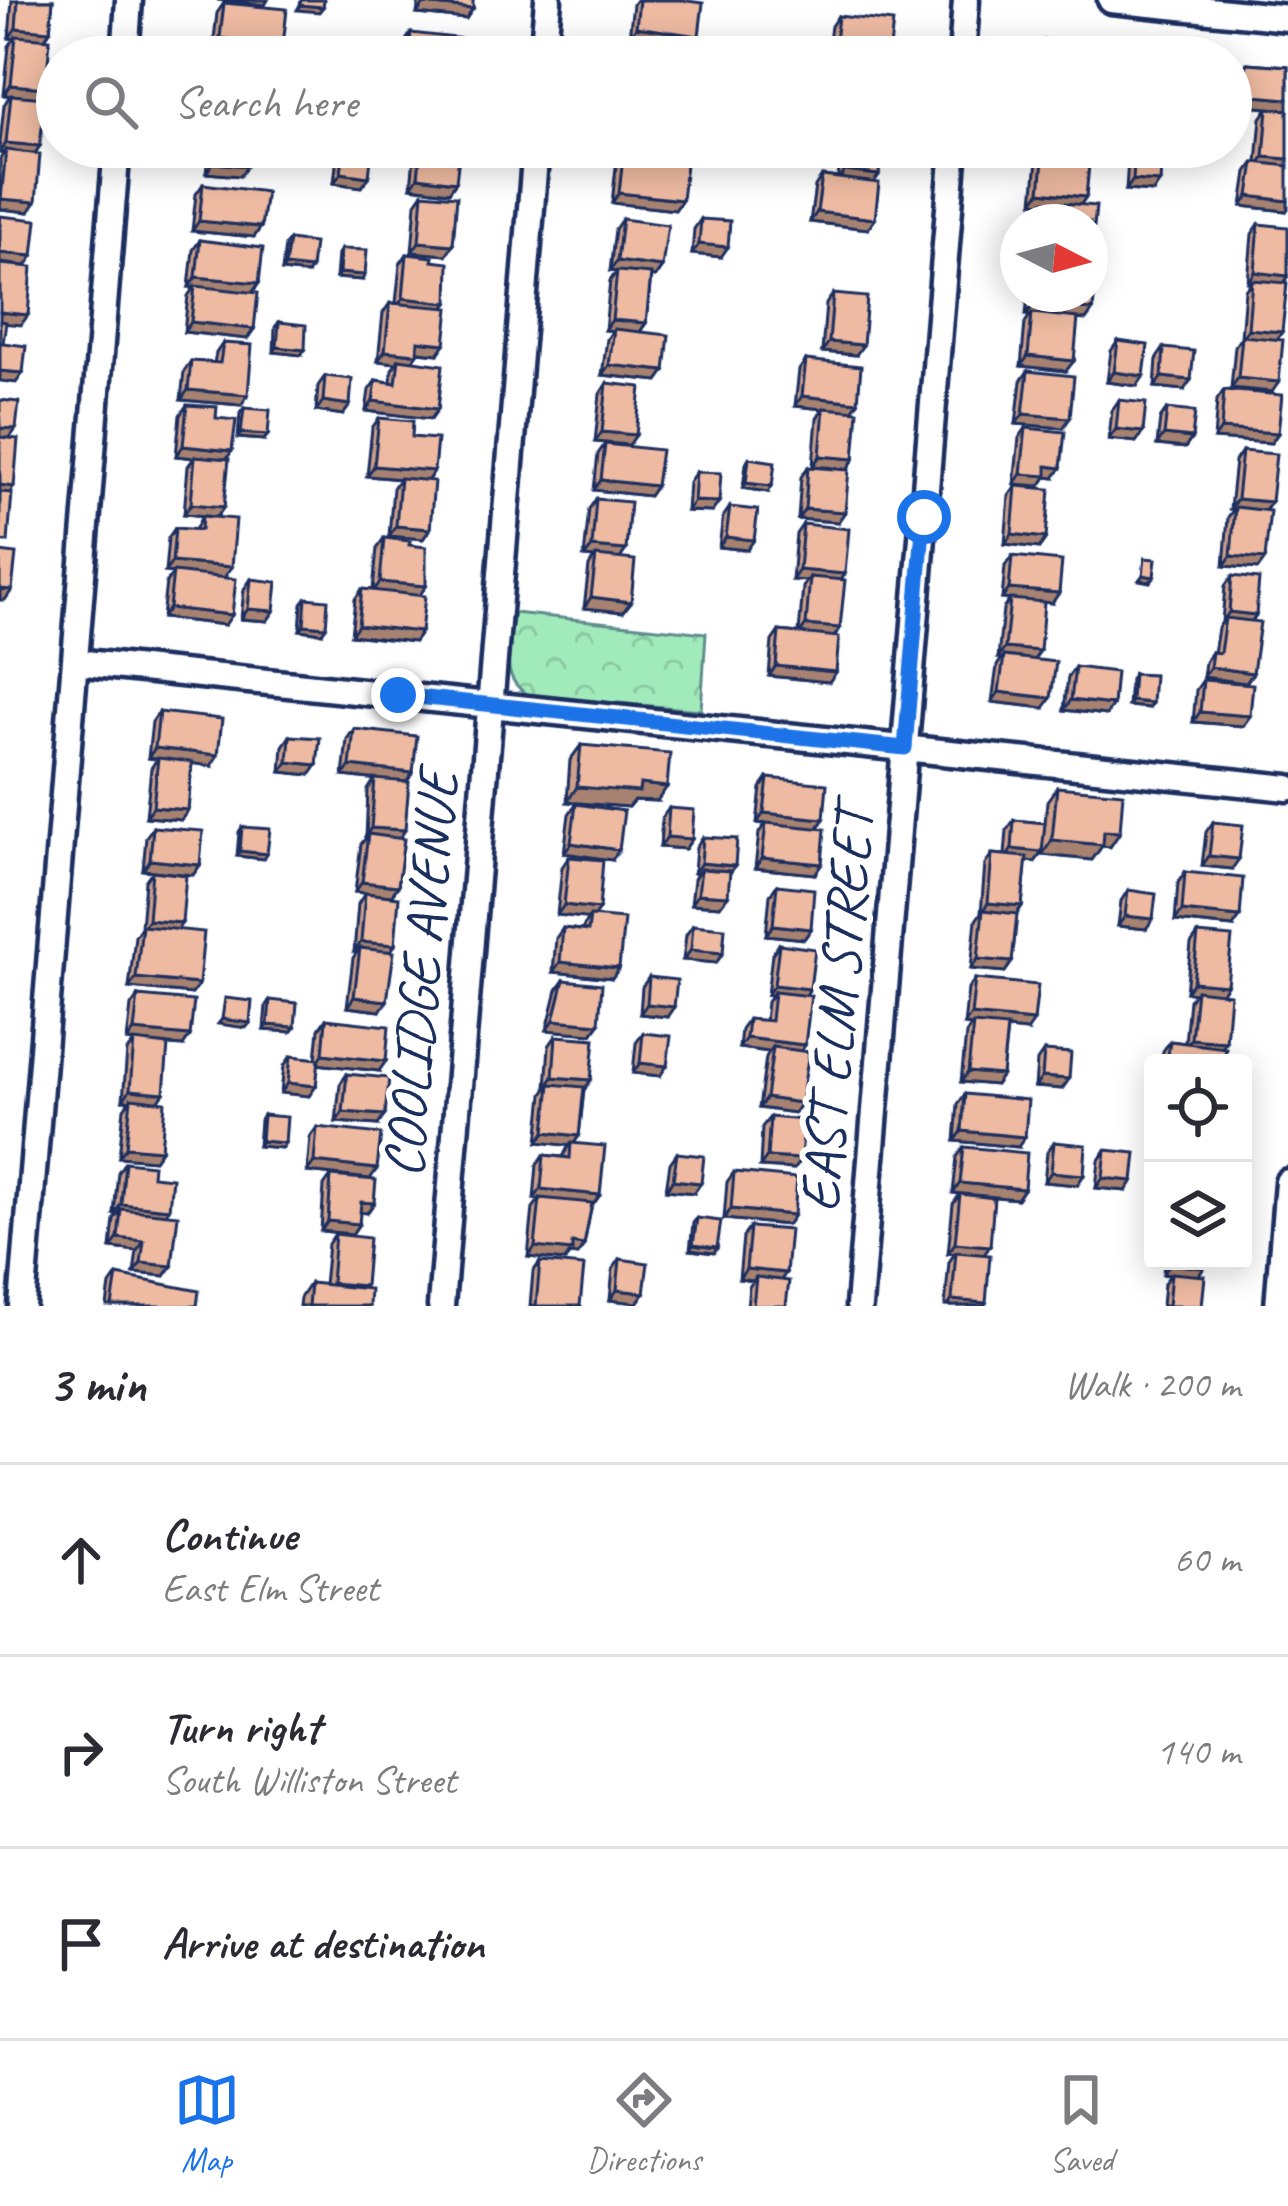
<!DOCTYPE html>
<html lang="en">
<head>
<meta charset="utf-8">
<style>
	body { margin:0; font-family:Caveat,sans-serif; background:#f7f7f7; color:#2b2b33 }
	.controls { position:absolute; right:36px; bottom:36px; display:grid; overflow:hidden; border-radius:12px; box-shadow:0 6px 30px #0003 }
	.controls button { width:108px; height:108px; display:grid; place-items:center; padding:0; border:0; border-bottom:3px solid #e1e1e2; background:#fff; color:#2b2b33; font:60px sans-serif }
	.compass { position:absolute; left:1000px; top:204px; width:108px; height:108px; border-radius:50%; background:#fff; box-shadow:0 6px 30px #0003; rotate:96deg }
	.stop { position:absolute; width:36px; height:36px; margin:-27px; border:9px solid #1a73e8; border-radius:50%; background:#fff }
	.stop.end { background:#1a73e8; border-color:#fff; box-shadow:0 3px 12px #0008 }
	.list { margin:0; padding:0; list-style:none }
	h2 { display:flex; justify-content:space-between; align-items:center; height:156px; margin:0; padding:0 48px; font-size:51px }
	h2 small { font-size:39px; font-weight:400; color:#7c7c81 }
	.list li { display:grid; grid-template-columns:78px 1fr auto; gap:36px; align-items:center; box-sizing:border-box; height:192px; padding:0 48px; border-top:3px solid #e1e1e2 }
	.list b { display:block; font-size:45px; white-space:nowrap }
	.list p { margin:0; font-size:39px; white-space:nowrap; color:#7c7c81 }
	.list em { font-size:39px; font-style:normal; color:#7c7c81 }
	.icon { flex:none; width:66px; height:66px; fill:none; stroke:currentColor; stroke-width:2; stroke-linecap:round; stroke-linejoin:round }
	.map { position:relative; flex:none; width:1288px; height:1306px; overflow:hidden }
	.search { position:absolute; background:#fff; box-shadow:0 6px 30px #0003; left:36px; right:36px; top:36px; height:132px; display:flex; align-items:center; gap:30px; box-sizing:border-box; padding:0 42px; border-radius:66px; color:#7c7c81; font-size:45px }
	.sheet { height:732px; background:#fff }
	nav { display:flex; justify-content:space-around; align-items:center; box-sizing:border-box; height:168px; border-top:3px solid #e1e1e2; background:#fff; font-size:33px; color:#7c7c81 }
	nav a { display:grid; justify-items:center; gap:6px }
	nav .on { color:#1a73e8 }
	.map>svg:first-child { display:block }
</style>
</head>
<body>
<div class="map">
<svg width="1288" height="1306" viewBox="0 0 1288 1306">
	<defs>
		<pattern id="park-crowns" width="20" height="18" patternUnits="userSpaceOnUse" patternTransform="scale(3)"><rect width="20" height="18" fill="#a1eaba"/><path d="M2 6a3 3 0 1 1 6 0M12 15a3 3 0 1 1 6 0" fill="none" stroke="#8ac9a2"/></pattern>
	</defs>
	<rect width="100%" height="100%" fill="#fff"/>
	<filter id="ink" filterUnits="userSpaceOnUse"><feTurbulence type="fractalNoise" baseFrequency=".00833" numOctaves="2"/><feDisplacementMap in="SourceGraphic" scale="24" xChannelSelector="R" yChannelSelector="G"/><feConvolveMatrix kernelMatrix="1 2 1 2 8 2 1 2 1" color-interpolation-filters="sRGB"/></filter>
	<g filter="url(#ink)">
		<path fill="url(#park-crowns)" stroke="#5e8c8c" stroke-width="3" d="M514 613 706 633 701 710 531 696C497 680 510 645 514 613Z"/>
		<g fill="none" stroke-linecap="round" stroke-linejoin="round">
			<g stroke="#1b2f5e" stroke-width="33">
				<path id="minor" d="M1111 0 1288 18
					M125 57 129 0
					M543 57 548 0
					M962 57 966 0
					M75 662 1288 788
					M22 1306 117 147
					M441 1306 536 147
					M859 1306 954 147
					M1278 1306 1288 1182"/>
			</g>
			<use href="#minor" stroke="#fff" stroke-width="24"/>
		</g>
		<path fill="#cda08a" stroke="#1b2f5e" stroke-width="3" d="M12 0H53L50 31 45 39 29 212 0 209V159L4 153H0V143L4 105 10 95H4L9 46 14 39 9 38Z
			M419 0H473L466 19 417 14Z
			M636 0H680L699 36 692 46 629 37 633 4Z
			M224 3 276 56 213 48 217 13Z
			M838 16 889 57H827L831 26Z
			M411 33 472 57H402L404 43Z
			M1044 40 1103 57H1036L1037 50Z
			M1247 63 1288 66 1286 211 1242 206 1247 172 1254 162H1257L1261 118 1268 108 1237 105 1240 73Z
			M209 147H249L247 166 240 176 206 173Z
			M344 147 369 177 362 187 334 183 337 156Z
			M415 147H460L449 192 411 187Z
			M619 147H660L659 152 654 160 682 200 675 210 612 203 616 167 621 159H618Z
			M842 147H882L874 182 875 219 868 229 810 222 815 186 822 176 838 178Z
			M1135 149 1153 192 1126 190 1128 159Z
			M1044 150 1080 205 1090 222H1035L1036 211 1041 203 1033 202 1037 160Z
			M203 184 261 227 254 237 192 231 196 194Z
			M423 193 446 255 412 252 416 203Z
			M622 219 662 267 655 277 651 276 646 323 640 332 665 371 658 381 602 375 607 339 613 330H605L610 281 616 272 610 271 615 229Z
			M701 219 721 257 692 254 694 229Z
			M1259 224 1284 283 1272 392 1231 388 1235 346 1241 337 1245 290 1251 283 1248 282 1252 234Z
			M200 240 259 283 253 292 254 329 247 339 184 332 188 296 194 287H189L193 250Z
			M289 240 307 274 282 271 285 245Z
			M341 249 362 280 336 278 338 254Z
			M407 254 432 261 445 308 438 354 417 352 412 361 431 419 366 411 369 390 376 380 391 382 392 369 397 363 378 361 383 313 390 303H396L400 264Z
			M833 294 856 355 822 352 826 304Z
			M1028 294H1090L1093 310 1086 320 1077 319 1066 371 1021 366 1025 323 1030 315H1026Z
			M279 322 301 355 274 352 275 327Z
			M1118 341 1137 386 1107 382 1111 351Z
			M223 343 241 405 181 400 184 371 191 361 214 363 216 353Z
			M1164 348 1184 390 1155 387 1157 358Z
			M806 360 852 410 854 459 847 469 813 466 817 418 823 409 795 406 799 370Z
			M1028 371 1063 428 1016 424 1021 381Z
			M325 376 350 405 343 415 316 411 318 386Z
			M607 383 629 445 595 442 600 394Z
			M1224 390 1278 433 1271 443 1214 439 1217 400Z
			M1119 400 1143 432 1136 442 1109 439 1112 410Z
			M187 405 216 418 227 459 217 517 184 514 188 466 194 458 176 456 180 415Z
			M244 408 264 440 238 438 240 413Z
			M1167 409 1192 438 1185 448 1157 445 1160 419Z
			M379 418 412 437 434 471 428 480 430 529 423 539 389 536 393 488 399 479 367 476 372 428Z
			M1026 428 1054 478 1046 477 1040 486 1014 484 1019 438Z
			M605 444 656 486 649 496 594 490 598 454Z
			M1242 451 1271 502 1266 510 1265 559 1258 569 1224 566 1228 517 1234 509H1230L1235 461Z
			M749 458 768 492 743 488 746 464Z
			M808 467 838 522 798 519 801 477Z
			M696 472 712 512 687 511 689 482Z
			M1016 486 1046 538 1039 548 1005 544 1009 496Z
			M596 499 620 559 631 602 623 612 584 608 589 566 594 558 584 557 589 509Z
			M730 507 747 550 719 547 723 517Z
			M202 516 224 578 225 625 162 618 166 582 173 573 165 572 168 538 175 528 195 530Z
			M803 524 841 580 834 637 836 672 829 682 769 676 772 641 779 631 799 633 803 587 807 581 792 580 796 534Z
			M384 538 409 545 426 586 419 595 421 632 414 642 351 635 355 599 362 589 373 590 377 548Z
			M1012 556 1052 603 1044 602 1034 659 1044 708 992 702 997 666 1002 658H998L1003 609 1010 599H1002L1005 566Z
			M1232 576 1256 615 1252 621 1243 726 1193 722 1196 690 1203 680 1246 683 1203 677 1205 662 1212 652 1214 653 1218 628 1222 622 1225 586Z
			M251 579 274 611 267 621 241 619 244 589Z
			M306 598 322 633 300 630 302 603Z
			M1075 667 1113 705 1106 715 1064 710 1068 677Z
			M1133 674 1149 708 1128 706 1130 679Z
			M159 712 211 766 192 763 188 810 181 820 146 817 151 768 157 759 148 758 152 722Z
			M354 729 406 782 400 838 398 886 391 896 390 952 380 1011 347 1007 353 958 357 952H354L358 904 365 893 390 896 355 892 361 844 366 838 368 790 375 779 388 781 343 776 347 739Z
			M290 736 317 765 310 775 281 772 283 746Z
			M581 745 657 801 634 800 628 807 567 802 570 760Z
			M768 778 817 828 815 874 755 868 759 833 765 824 757 823 761 788Z
			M1057 787 1120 832 1110 847 1102 846 1092 860 1042 855V852L1035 862 1026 861 1022 906 1017 914 1012 962 1005 972 971 969 976 920 981 913 985 864 992 854 1005 855 1007 830 1014 820 1045 823 1047 801Z
			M576 804 612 860 564 853 569 814Z
			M669 808 692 839 685 849 660 847 662 818Z
			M1213 822 1232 869 1202 866 1206 832Z
			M153 827 200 865 193 875 143 870 146 837Z
			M242 827 267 854 264 859 237 856 239 832Z
			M703 837 735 866 729 874 720 906 691 904 694 879 697 874 694 873 696 847Z
			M569 857 599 909 593 916 619 968 612 978 553 972 556 938 563 928 582 930 588 918 557 915 562 867Z
			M152 871 199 984 192 994 129 988 135 936 141 927 145 881Z
			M1185 872 1233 927 1175 921 1178 883Z
			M777 885 811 929 804 939 766 935 770 895Z
			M1128 890 1146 929 1118 926 1121 901Z
			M693 925 723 953 716 963 683 960 686 935Z
			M1198 934 1222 993V1048L1224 1063H1161L1163 1051 1170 1041 1185 1043 1189 1000 1194 993 1186 992 1191 944Z
			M779 944 806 995 805 1045 801 1051V1103L794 1113 759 1108 766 1057 769 1052 739 1048 741 1029 748 1019 765 1021 767 1002 772 995H767L772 954Z
			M649 977 667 1017 640 1014 642 987Z
			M975 979 1027 1031 1007 1029 1002 1075 995 1085 961 1082 966 1034 971 1026 964 1025 968 989Z
			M564 980 599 1024 592 1034 547 1030 557 990Z
			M138 996 183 1046 168 1045 159 1101 161 1150 154 1160 119 1157 124 1108 130 1100H123L127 1051 134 1042 127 1041 131 1006Z
			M270 1000 295 1027 291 1032 264 1030 266 1005Z
			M326 1019 379 1071 318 1064 316 1086 309 1096 281 1093 284 1066 291 1056 316 1059 319 1029Z
			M643 1033 660 1076 633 1073 636 1043Z
			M556 1036 584 1090 579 1136 574 1143 600 1195 592 1204 584 1245 577 1255 569 1254 565 1261 528 1257 533 1208 539 1200 534 1199 537 1165 544 1155 563 1157 569 1145 538 1142 543 1094 548 1087H546L549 1046Z
			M1044 1051 1069 1079 1062 1089 1035 1087 1037 1061Z
			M347 1074 378 1125 336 1122 340 1084Z
			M965 1094 1018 1147 955 1141 958 1104Z
			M263 1115 282 1148 258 1146 260 1120Z
			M770 1117 801 1159 794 1169 760 1167 762 1127Z
			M317 1127 370 1179 307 1172 310 1137Z
			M1054 1142 1077 1185 1044 1182 1047 1152Z
			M964 1147 1024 1189 1017 1199 953 1193 957 1157Z
			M1106 1150 1126 1191 1096 1188 1099 1160Z
			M677 1153 694 1193 666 1190 670 1163Z
			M125 1162 152 1176 165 1214 172 1266 165 1276 134 1273 137 1251 111 1248 114 1219 118 1214H114L118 1172Z
			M734 1172 794 1215 787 1225 724 1219 727 1182Z
			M331 1176 374 1203 367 1213 360 1212 359 1224 352 1234 321 1231 324 1186Z
			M960 1194 984 1255V1306H945L949 1262 955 1253H948L953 1204Z
			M697 1218 717 1248 714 1253 690 1250 693 1223Z
			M750 1227 781 1280 786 1306H747L749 1287 753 1281 739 1279 743 1237Z
			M335 1234 363 1288 369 1306H299L300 1298 310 1283 324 1285 328 1244Z
			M620 1259 644 1293 637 1303 610 1300 613 1269Z
			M1164 1261H1205L1198 1276 1202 1306H1162L1164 1283 1170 1275 1163 1274Z
			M540 1262 580 1306H530L533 1272Z
			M117 1275 197 1306H107L110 1285Z"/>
		<path fill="#a78271" stroke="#1b2f5e" stroke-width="3" d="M217 0H268L265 5Z
			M424 4 473 9 466 19 417 14Z
			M300 5 323 7 319 12 297 10Z
			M636 27 699 36 692 46 629 37Z
			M16 28 50 31 43 41 9 38Z
			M220 38 283 46 276 56 213 48Z
			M834 52 880 57H830Z
			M11 85 46 88 39 98 4 95Z
			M1244 95 1288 99V110L1237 105Z
			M6 143 40 146 33 156 6 150 4 153H0Z
			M1047 147H1083L1079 152 1045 149Z
			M625 149 659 152 652 162 618 159Z
			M1264 157 1288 159V169L1257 167Z
			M213 163 247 166 240 176 206 173Z
			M845 171 879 175 872 185 838 181Z
			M341 173 369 177 362 187 334 183Z
			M418 177 456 182 449 192 411 187Z
			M1133 180 1160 182 1153 192 1126 190Z
			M1040 192 1086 197 1079 207 1033 202Z
			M619 193 682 200 675 210 612 203Z
			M1249 196 1288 201V209L1286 211 1242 206Z
			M1 199 36 202 29 212 0 209Z
			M817 212 875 219 868 229 810 222Z
			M199 221 261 227 254 237 192 231Z
			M419 242 453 245 446 255 412 252Z
			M699 244 728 247 721 257 692 254Z
			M0 253 33 256 26 266 0 263Z
			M617 261 662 267 655 277 610 271Z
			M285 266 311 269 307 274 282 271Z
			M1255 272 1288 276V277L1282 286 1248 282Z
			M339 273 365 275 362 280 336 278Z
			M196 277 259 283 252 293 189 287Z
			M403 298 448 303 441 313 396 308Z
			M1033 305 1093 310 1086 320 1026 315Z
			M0 312 28 315 21 325 0 323Z
			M612 320 646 323 639 333 605 330Z
			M191 322 254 329 247 339 184 332Z
			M1248 329 1282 332 1275 342 1241 339Z
			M418 341 445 344 438 354 411 351Z
			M829 342 863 345 856 355 822 352Z
			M277 347 305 350 301 355 274 352Z
			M385 351 417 354 410 364 399 359 397 363 378 361Z
			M1028 356 1074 361 1066 371 1021 366Z
			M609 365 665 371 658 381 602 375Z
			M0 371 23 373 16 383 0 381Z
			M1114 372 1144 376 1137 386 1107 382Z
			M1162 377 1191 380 1184 390 1155 387Z
			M1238 378 1279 382 1272 392 1231 388Z
			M188 390 248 395 241 405 181 400Z
			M802 396 858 402 851 412 795 406Z
			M323 401 350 405 343 415 316 411Z
			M373 401 438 409 431 419 366 411Z
			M1023 414 1070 418 1063 428 1016 424Z
			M0 428 16 429 9 439 0 438Z
			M1116 429 1143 432 1136 442 1109 439Z
			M1221 429 1278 433 1271 443 1214 439Z
			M602 432 636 435 629 445 595 442Z
			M241 433 268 435 264 440 238 438Z
			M1164 435 1192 438 1185 448 1157 445Z
			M183 446 232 451 225 461 176 456Z
			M820 456 854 459 847 469 813 466Z
			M374 466 434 471 427 481 367 476Z
			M1047 466 1061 468 1054 478 1046 477 1040 486 1014 484 1021 474Z
			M601 480 656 486 649 496 594 490Z
			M746 483 772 486 768 492 743 488Z
			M0 485 14 487 7 497 0 496Z
			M1237 499 1271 502 1264 512 1230 509Z
			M694 501 719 502 712 512 687 511Z
			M191 504 224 507 217 517 184 514Z
			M805 509 845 512 838 522 798 519Z
			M396 526 430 529 423 539 389 536Z
			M1012 534 1046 538 1039 548 1005 544Z
			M726 537 754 540 747 550 719 547Z
			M592 547 626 550 619 560 584 557Z
			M1231 556 1265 559 1258 569 1224 566Z
			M172 562 232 567 224 578 165 572Z
			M799 570 845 574 838 584 810 577 807 581 792 580Z
			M1143 575 1154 577 1150 582 1139 580Z
			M380 582 426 586 419 596 373 592Z
			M0 589 12 590 5 600H0Z
			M1009 589 1059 593 1052 603 1002 599Z
			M591 597 631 602 623 612 584 608Z
			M169 608 232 615 225 625 162 618Z
			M248 609 274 611 267 621 241 619Z
			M1229 612 1256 615 1249 625 1225 618Z
			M304 625 326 627 322 633 300 630Z
			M358 625 421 632 414 642 351 635Z
			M806 625 840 628 833 638 799 635Z
			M1005 648 1040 651 1033 661 998 658Z
			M776 666 836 672 829 682 769 676Z
			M1210 667 1253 673 1246 683 1203 677Z
			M999 692 1051 698 1044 708 992 702Z
			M1071 700 1113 705 1106 715 1064 710Z
			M1131 701 1152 703 1149 708 1128 706Z
			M1200 712 1250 716 1243 726 1193 722Z
			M155 748 218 755 211 766 148 758Z
			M288 762 317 765 310 775 281 772Z
			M350 766 413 773 406 783 343 776Z
			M640 784 667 787 657 801 634 800 628 807 567 802 577 787Z
			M153 807 188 810 181 820 146 817Z
			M764 813 824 819 817 829 757 823Z
			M371 828 405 830 398 841 368 834 364 838Z
			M1104 831 1120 832 1110 847 1102 846 1092 860 1042 855 1052 840Z
			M667 837 692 839 685 849 660 847Z
			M571 843 619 850 612 860 564 853Z
			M1012 849 1042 852 1035 862 1005 859Z
			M240 851 267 854 264 859 237 856Z
			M1209 856 1239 859 1232 869 1202 866Z
			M762 858 822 864 815 874 755 868Z
			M150 860 200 865 193 875 143 870Z
			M701 863 735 866 728 876 701 869 697 874 694 873Z
			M362 882 398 886 391 896 355 892Z
			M698 894 728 896 720 906 691 904Z
			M988 903 1022 906 1015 916 981 913Z
			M564 905 599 909 592 919 557 915Z
			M1182 911 1240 917 1233 927 1175 921Z
			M1125 916 1153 919 1146 929 1118 926Z
			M148 920 182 923 175 933 141 930Z
			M773 925 811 929 804 939 766 935Z
			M361 942 395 945 388 955 360 948 357 952H354Z
			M691 950 723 953 716 963 683 960Z
			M978 959 1012 962 1005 972 971 969Z
			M560 962 619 968 612 978 553 972Z
			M136 978 199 984 192 994 129 988Z
			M1193 982 1227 985 1220 995 1186 992Z
			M774 985 810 989 803 999 774 992 772 995H767Z
			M354 997 387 1001 380 1011 347 1007Z
			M647 1004 674 1007 667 1017 640 1014Z
			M971 1015 1034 1021 1027 1031 964 1025Z
			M222 1019 250 1023 246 1028 218 1024Z
			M554 1020 599 1024 592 1034 547 1030Z
			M268 1025 295 1027 291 1032 264 1030Z
			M134 1031 190 1036 183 1046 127 1041Z
			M746 1038 805 1045 798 1055 773 1047 769 1052 739 1048Z
			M1191 1039 1226 1042 1219 1052 1184 1049Z
			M323 1054 386 1061 379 1071 316 1064Z
			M640 1063 667 1066 660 1076 633 1073Z
			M968 1072 1002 1075 995 1085 961 1082Z
			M553 1077 591 1080 584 1090 550 1084 546 1087Z
			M1042 1077 1069 1079 1062 1089 1035 1087Z
			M288 1083 316 1086 309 1096 281 1093Z
			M130 1090 164 1093 157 1103 123 1100Z
			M766 1098 801 1103 794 1113 759 1108Z
			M343 1112 385 1115 378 1125 336 1122Z
			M962 1131 1025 1137 1018 1147 955 1141Z
			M545 1132 579 1136 572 1146 538 1142Z
			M261 1141 285 1143 282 1148 258 1146Z
			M126 1147 161 1150 154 1160 119 1157Z
			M767 1157 801 1159 794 1169 760 1167Z
			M314 1162 377 1169 370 1179 307 1172Z
			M1051 1172 1084 1175 1077 1185 1044 1182Z
			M1103 1178 1133 1181 1126 1191 1096 1188Z
			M673 1180 701 1183 694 1193 666 1190Z
			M960 1183 1024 1189 1017 1199 953 1193Z
			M541 1189 600 1195 593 1205 534 1199Z
			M361 1202 374 1203 367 1213 354 1212Z
			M121 1204 169 1209 162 1219 121 1209 118 1214H114Z
			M731 1209 794 1215 787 1225 724 1219Z
			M328 1221 359 1224 352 1234 321 1231Z
			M118 1238 144 1241 137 1251 111 1248Z
			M572 1243 584 1245 577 1255 569 1254 565 1261 528 1257 535 1247Z
			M955 1243 990 1246 983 1256 948 1253Z
			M693 1245 717 1248 714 1253 690 1250Z
			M141 1263 172 1266 165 1276 134 1273Z
			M1170 1264 1204 1268 1197 1278 1163 1274Z
			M746 1269 786 1273 779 1283 756 1277 753 1281 739 1279Z
			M617 1290 644 1293 637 1303 610 1300Z
			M952 1300 986 1303 984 1306H948Z"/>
		<path fill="#eebaa1" stroke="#1b2f5e" stroke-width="3" d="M18 0H53L50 31 16 28Z
			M301 0H324L323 7 300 5Z
			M425 0H473V9L424 4Z
			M639 0H680L703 3 699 36 636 27Z
			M224 3 287 9 283 46 220 38Z
			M838 16 893 22 889 57 834 52Z
			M411 33 474 40 472 57H408Z
			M16 36 50 39 46 88 11 85Z
			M309 40 337 43 336 57H308Z
			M1044 40 1104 45 1103 57H1043Z
			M638 46 692 52V57H637Z
			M1116 52 1141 55V57H1115Z
			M1247 63 1288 66V99L1244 95Z
			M11 95 45 98 40 146 6 143Z
			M1268 108 1288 110V159L1264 157Z
			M215 147H249L247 166 213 163Z
			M344 147 372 149 369 177 341 173Z
			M421 147H460L456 182 418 177Z
			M626 147H660L659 152 625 149Z
			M848 147H882L879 175 845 171Z
			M1135 149 1162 151 1160 182 1133 180Z
			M6 150 40 154 36 202 1 199Z
			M1044 150 1090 154 1086 197 1040 192Z
			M623 157 686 164 682 200 619 193Z
			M1254 162 1288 166V201L1249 196Z
			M822 176 879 183 875 219 817 212Z
			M203 184 266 192 261 227 199 221Z
			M423 193 457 196 453 245 419 242Z
			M1043 201 1096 206 1094 226 1090 225V222H1041Z
			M0 216 37 220 33 256 0 253Z
			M622 219 668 225 662 267 617 261Z
			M701 219 730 221 728 247 699 244Z
			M1259 224 1288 227V276L1255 272Z
			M200 240 263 248 259 283 196 277Z
			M289 240 314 243 311 269 285 266Z
			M341 249 367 250 365 275 339 273Z
			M407 254 433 257 432 261 449 263 448 303 403 298Z
			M0 264 32 267 28 315 0 312Z
			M617 271 651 274 646 323 612 320Z
			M1090 277 1096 278 1093 310 1033 305 1034 294H1090Z
			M1252 280 1287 283 1282 332 1248 329Z
			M195 286 258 293 254 329 191 322Z
			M833 294 867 297 863 345 829 342Z
			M390 303 449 308 445 344 418 341 417 354 385 351Z
			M1032 313 1078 318 1074 361 1028 356Z
			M0 321 6 322 3 343 26 346 23 373 0 371Z
			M279 322 306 325 305 350 277 347Z
			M614 329 669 335 665 371 609 365Z
			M1242 336 1283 340 1279 382 1238 378Z
			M1118 341 1148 345 1144 376 1114 372Z
			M223 343 252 345 248 395 188 390 191 361 220 363Z
			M1164 348 1194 351 1191 380 1162 377Z
			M399 359 443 365 438 409 373 401 376 380 396 383Z
			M806 360 861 366 858 402 802 396Z
			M1028 371 1074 376 1070 418 1023 414Z
			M325 376 352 379 350 405 323 401Z
			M607 383 641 387 636 435 602 432Z
			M1224 390 1282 395 1278 433 1221 429Z
			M0 400 19 402 16 429 0 428Z
			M1119 400 1146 403 1143 432 1116 429Z
			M187 405 217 407 216 418 236 420 232 451 183 446Z
			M244 408 270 410 268 435 241 433Z
			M824 408 858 411 854 459 820 456Z
			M1167 409 1195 412 1192 438 1164 435Z
			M379 418 413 421 412 437 437 439 434 471 374 466Z
			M1026 428 1065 432 1061 468 1047 466V476L1021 474Z
			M0 437 18 439 14 487 0 485Z
			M605 444 661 450 656 486 601 480Z
			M1242 451 1276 454 1271 502 1237 499Z
			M195 456 229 459 224 507 191 504Z
			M749 458 775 462 772 486 746 483Z
			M808 467 849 470 845 512 805 509Z
			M696 472 721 473 719 502 694 501Z
			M400 478 434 481 430 529 396 526Z
			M1016 486 1050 489 1046 538 1012 534Z
			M0 492 12 493 8 542 0 541Z
			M596 499 630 502 626 550 592 547Z
			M730 507 758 510 754 540 726 537Z
			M1235 507 1270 511 1265 559 1231 556Z
			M202 516 236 519 232 567 172 562 175 528 201 530Z
			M803 524 849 529 845 574 799 570Z
			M384 538 410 541 409 545 426 547V586L380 582Z
			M0 552 16 554 12 590 0 589Z
			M596 556 635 560 631 602 591 597Z
			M1012 556 1062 561 1059 593 1009 589Z
			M1145 558 1156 559 1154 577 1143 575Z
			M173 572 236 579 232 615 169 608Z
			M1232 576 1259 579 1256 615 1229 612Z
			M810 577 845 580 840 628 806 625Z
			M251 579 277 582 274 611 248 609Z
			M362 589 425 596 421 632 358 625Z
			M306 598 328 600 326 627 304 625Z
			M1010 599 1044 602 1040 651 1005 648Z
			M1225 618 1260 622 1253 673 1210 667 1212 652 1220 653Z
			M779 631 839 637 836 672 776 666Z
			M1004 656 1056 662 1051 698 999 692Z
			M1075 667 1116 672 1113 705 1071 700Z
			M1133 674 1154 675 1152 703 1131 701Z
			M1203 680 1253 684 1250 716 1200 712Z
			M159 712 222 719 218 755 155 748Z
			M354 729 417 736 413 773 350 766Z
			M290 736 320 738 317 765 288 762Z
			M581 745 670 753 667 787 640 784 639 792 577 787Z
			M158 758 192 762 188 810 153 807Z
			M768 778 827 784 824 819 764 813Z
			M375 779 409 782 405 830 371 828Z
			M1057 787 1123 793 1120 832 1104 831 1103 845 1052 840Z
			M576 804 624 811 619 850 571 843Z
			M669 808 694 810 692 839 667 837Z
			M1014 820 1045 823 1042 852 1012 849Z
			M1213 822 1243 825 1239 859 1209 856Z
			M766 823 825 829 822 864 762 858Z
			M153 827 203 831 200 865 150 860Z
			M242 827 270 829 267 854 240 851Z
			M368 834 404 839 398 886 362 882Z
			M703 837 737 839 735 866 701 863Z
			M992 854 1027 857 1022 906 988 903Z
			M569 857 603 860 599 909 564 905Z
			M701 869 730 871 728 896 698 894Z
			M152 871 186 875 182 923 148 920Z
			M1185 872 1243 878 1240 917 1182 911Z
			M777 885 814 889 811 929 773 925Z
			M1128 890 1156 894 1153 919 1125 916Z
			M365 893 399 897 395 945 361 942Z
			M983 910 1017 914 1012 962 978 959Z
			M590 916 624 919 619 968 560 962 563 928 588 931Z
			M693 925 725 928 723 953 691 950Z
			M142 926 204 932 199 984 136 978Z
			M1198 934 1232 937 1227 985 1193 982Z
			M779 944 815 949 810 989 774 985Z
			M360 948 394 952 387 1001 354 997Z
			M649 977 677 980 674 1007 647 1004Z
			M975 979 1038 985 1034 1021 971 1015Z
			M564 980 602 984 599 1024 554 1020Z
			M1196 990 1230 994 1226 1042 1191 1039Z
			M774 992 811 996 805 1045 746 1038 748 1019 771 1021Z
			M138 996 194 1001 190 1036 134 1031Z
			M225 998 252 1001 250 1023 222 1019Z
			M270 1000 297 1003 295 1027 268 1025Z
			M326 1019 389 1026 386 1061 323 1054Z
			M973 1024 1007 1027 1002 1075 968 1072Z
			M643 1033 671 1036 667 1066 640 1063Z
			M556 1036 595 1039 591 1080 553 1077Z
			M134 1041 168 1045 164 1093 130 1090Z
			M1170 1041 1226 1048 1224 1063H1167Z
			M773 1047 809 1052 801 1103 766 1098Z
			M1044 1051 1071 1053 1069 1079 1042 1077Z
			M291 1056 319 1059 316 1086 288 1083Z
			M347 1074 389 1078 385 1115 343 1112Z
			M550 1084 584 1087 579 1136 545 1132Z
			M965 1094 1028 1100 1025 1137 962 1131Z
			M131 1098 165 1102 161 1150 126 1147Z
			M263 1115 287 1117 285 1143 261 1141Z
			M770 1117 804 1120 801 1159 767 1157Z
			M317 1127 381 1134 377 1169 314 1162Z
			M1054 1142 1086 1145 1084 1175 1051 1172Z
			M571 1143 605 1146 600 1195 541 1189 544 1155 570 1158Z
			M964 1147 1027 1153 1024 1189 960 1183Z
			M1106 1150 1136 1153 1133 1181 1103 1178Z
			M677 1153 704 1156 701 1183 673 1180Z
			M125 1162 153 1165 152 1176 172 1178 169 1209 121 1204Z
			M734 1172 797 1178 794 1215 731 1209Z
			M331 1176 376 1180 374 1203 361 1202 359 1224 328 1221Z
			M960 1194 994 1198 990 1246 955 1243Z
			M540 1198 592 1203 584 1245 572 1243V1251L535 1247Z
			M121 1209 178 1215 172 1266 141 1263 144 1241 118 1238Z
			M697 1218 721 1221 717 1248 693 1245Z
			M750 1227 790 1230 786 1273 746 1269Z
			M335 1234 369 1238 365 1286 331 1283Z
			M956 1252 990 1255 986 1303 952 1300Z
			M620 1259 648 1263 644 1293 617 1290Z
			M1170 1261H1205L1204 1268 1170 1264Z
			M540 1262 584 1266 580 1306H536Z
			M1171 1273 1205 1276 1202 1306H1168Z
			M117 1275 199 1291 197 1306H112Z
			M756 1277 789 1281 786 1306H753Z
			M310 1283 370 1289 369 1306H308Z"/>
	</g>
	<g fill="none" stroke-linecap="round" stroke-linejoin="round" filter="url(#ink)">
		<path stroke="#1a73e8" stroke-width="15" d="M398 695 905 748 924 517"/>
	</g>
	<g text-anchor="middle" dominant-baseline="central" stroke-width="12" stroke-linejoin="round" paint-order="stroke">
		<g font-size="57" fill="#1b2f5e" stroke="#fff">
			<text transform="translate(420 974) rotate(-85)">COOLIDGE AVENUE</text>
			<text transform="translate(836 1010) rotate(-85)">EAST ELM STREET</text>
		</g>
	</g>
</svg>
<div class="controls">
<button><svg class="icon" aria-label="locate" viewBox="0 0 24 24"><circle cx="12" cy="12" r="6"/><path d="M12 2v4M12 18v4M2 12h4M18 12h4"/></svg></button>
<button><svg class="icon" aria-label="layers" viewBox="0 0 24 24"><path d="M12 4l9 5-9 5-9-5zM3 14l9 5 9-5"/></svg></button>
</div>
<svg class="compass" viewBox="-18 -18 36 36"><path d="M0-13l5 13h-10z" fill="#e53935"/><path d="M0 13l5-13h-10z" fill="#7c7c81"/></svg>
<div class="stop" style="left:924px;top:517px"></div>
<div class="stop end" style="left:398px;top:695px"></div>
<div class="search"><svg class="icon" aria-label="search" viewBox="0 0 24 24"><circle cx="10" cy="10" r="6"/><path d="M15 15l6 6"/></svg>Search here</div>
</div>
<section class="sheet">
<h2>3 min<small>Walk · 200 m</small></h2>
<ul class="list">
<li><svg class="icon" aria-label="ahead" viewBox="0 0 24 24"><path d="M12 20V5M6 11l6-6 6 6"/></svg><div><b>Continue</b><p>East Elm Street</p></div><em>60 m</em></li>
<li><svg class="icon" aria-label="right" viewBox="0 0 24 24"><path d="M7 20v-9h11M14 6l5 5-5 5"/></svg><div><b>Turn right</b><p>South Williston Street</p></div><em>140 m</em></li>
<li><svg class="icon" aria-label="arrive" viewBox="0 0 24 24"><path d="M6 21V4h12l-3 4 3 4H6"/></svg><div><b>Arrive at destination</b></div></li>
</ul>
</section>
<nav>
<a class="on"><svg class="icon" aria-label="map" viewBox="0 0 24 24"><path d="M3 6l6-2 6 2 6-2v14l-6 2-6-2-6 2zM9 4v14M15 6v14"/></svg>Map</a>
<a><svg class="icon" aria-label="directions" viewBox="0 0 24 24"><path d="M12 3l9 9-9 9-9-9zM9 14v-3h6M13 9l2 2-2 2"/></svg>Directions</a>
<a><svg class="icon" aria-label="saved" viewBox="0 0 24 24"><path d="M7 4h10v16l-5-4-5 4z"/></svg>Saved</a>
</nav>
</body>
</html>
